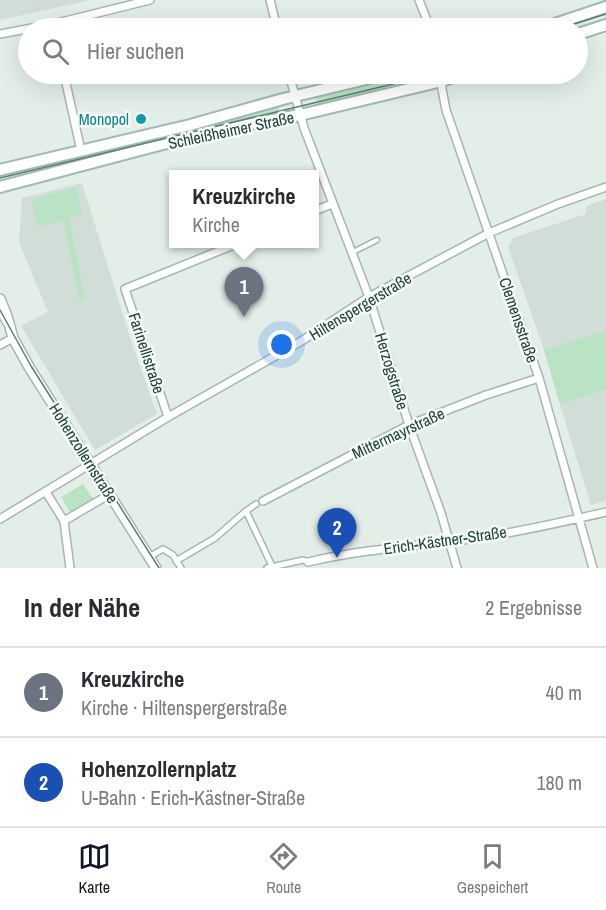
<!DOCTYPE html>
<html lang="de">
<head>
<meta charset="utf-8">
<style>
	body { margin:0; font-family:"Archivo Narrow",sans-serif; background:#f7f7f7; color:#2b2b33 }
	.you { position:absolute; left:282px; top:345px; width:21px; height:21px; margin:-15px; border:4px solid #fff; border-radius:50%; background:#1a73e8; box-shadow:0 0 0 9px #1a73e833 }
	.badge { display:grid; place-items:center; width:39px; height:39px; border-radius:50%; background:#111827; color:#fff; font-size:20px; font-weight:700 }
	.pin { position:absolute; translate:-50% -50px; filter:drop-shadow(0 2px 3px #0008) }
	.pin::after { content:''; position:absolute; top:32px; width:21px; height:18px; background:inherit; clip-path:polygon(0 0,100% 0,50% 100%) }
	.popup { position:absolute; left:169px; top:170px; width:150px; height:78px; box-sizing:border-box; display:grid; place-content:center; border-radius:0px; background:#fff; filter:drop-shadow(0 2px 4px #0005); font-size:20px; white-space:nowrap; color:#7c7c81 }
	.popup b { font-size:22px; color:#2b2b33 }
	.popup::after { content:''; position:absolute; left:50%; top:100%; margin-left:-12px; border:12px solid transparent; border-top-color:#fff }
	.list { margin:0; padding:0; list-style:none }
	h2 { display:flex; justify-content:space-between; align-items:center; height:78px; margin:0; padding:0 24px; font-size:26px }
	h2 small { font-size:20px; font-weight:400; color:#7c7c81 }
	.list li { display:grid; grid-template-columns:39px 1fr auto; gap:18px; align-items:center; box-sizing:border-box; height:90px; padding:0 24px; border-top:2px solid #e1e1e2 }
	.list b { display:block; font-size:22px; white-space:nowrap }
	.list p { margin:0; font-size:20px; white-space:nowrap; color:#7c7c81 }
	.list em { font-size:20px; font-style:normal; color:#7c7c81 }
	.icon { flex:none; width:33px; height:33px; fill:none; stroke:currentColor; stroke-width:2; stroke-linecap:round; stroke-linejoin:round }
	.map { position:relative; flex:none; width:606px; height:568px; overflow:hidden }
	.search { position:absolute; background:#fff; box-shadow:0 6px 24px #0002; left:18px; right:18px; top:18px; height:66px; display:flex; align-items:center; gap:15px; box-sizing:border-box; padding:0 21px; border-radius:33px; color:#7c7c81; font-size:22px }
	.sheet { height:258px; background:#fff }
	nav { display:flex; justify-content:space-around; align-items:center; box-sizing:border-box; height:84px; border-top:2px solid #e1e1e2; background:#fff; font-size:16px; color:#7c7c81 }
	nav a { display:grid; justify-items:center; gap:3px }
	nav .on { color:#111827 }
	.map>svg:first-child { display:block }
</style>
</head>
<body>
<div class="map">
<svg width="606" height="568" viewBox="0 0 606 568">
	<rect width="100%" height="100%" fill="#e3eee9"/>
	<path fill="#d1ded8" d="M0 0H91L0 20Z
		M82 183 132 344 157 414 95 450 21 326 48 312 19 242 22 198Z
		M606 199V330L544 350 508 247 513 238 586 214V206Z
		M606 390V501L591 505 560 405Z"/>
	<path fill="#bae2c4" d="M410 74H427L426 81 364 96 363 93 318 105 315 96 346 90Z
		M278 107 281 116 45 173 43 163Z
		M75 187 83 214 69 218 85 298 79 300 63 220 39 227 31 200Z
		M606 330V390L560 405 544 350Z
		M83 484 94 500 71 514 61 497Z"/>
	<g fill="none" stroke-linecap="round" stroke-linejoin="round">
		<g stroke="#a5b7b0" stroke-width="7">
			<path id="service" d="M353 252 377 240
				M0 313 5 323"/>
		</g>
		<g stroke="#a5b7b0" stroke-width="8">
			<path id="pedestrian" d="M246 511 272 566
				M149 557 163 549 173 555 181 568
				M176 561 215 538 246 511 256 504
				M267 568 303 560 308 562"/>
		</g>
		<g stroke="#a5b7b0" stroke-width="10">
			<path id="minor" d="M270 0 277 28
				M419 0 430 28
				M0 34 53 24 150 0
				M64 74 81 151
				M289 74 304 128 369 297 409 425 441 513 457 568
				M442 74V89L446 110 539 378 593 568
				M314 211 332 204
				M0 345 13 338
				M168 417 125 289 236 244
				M46 492 64 521 70 568
				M263 501 409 425 486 395 539 378
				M0 519 168 417 300 342 369 297 489 233 558 204 606 187
				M64 521 110 494
				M308 562C355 551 401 547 448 542 501 536 555 524 606 512"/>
		</g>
		<g stroke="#a5b7b0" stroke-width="12">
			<path id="tertiary" d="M0 299 7 316 13 338 29 367 156 568"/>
		</g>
		<g stroke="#a0bbb1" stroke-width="14">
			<path id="secondary" d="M543 28 606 7
				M578 34 606 25
				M0 170 190 125 283 99 387 74
				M0 187 163 144 250 124 300 115 442 81 462 74"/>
		</g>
		<use href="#service" stroke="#fff" stroke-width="4"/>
		<use href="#pedestrian" stroke="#fff" stroke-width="5"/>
		<use href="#minor" stroke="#fff" stroke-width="7"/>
		<use href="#tertiary" stroke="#fff" stroke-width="9"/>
		<use href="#secondary" stroke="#fff" stroke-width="10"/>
		<path stroke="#5b7d73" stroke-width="1.5" d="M561 28 606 14
			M0 178 435 74
			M0 310 31 366 159 568"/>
	</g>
	<circle fill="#0f9aa8" stroke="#f4faf7" stroke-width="2" cx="141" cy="119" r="6"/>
	<g text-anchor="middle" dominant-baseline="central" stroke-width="5" stroke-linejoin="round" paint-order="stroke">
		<g font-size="16" fill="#0d838f" stroke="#f4faf7" text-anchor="end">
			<text x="129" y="119">Monopol</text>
		</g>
		<g font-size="16" fill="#204238" stroke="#f4faf7">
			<text transform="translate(231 130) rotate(-12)">Schleißheimer Straße</text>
			<text transform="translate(360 306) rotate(-31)">Hiltenspergerstraße</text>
			<text transform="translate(519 320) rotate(71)">Clemensstraße</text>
			<text transform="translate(147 353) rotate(72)">Farinellistraße</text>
			<text transform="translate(392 371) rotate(73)">Herzogstraße</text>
			<text transform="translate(398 433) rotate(-25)">Mittermayrstraße</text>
			<text transform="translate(84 453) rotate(58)">Hohenzollernstraße</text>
			<text transform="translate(445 540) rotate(-8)">Erich-Kästner-Straße</text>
		</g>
	</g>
</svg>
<div class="you"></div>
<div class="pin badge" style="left:244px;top:317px;background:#6b7280">1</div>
<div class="popup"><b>Kreuzkirche</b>Kirche</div>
<div class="pin badge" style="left:337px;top:558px;background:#1a4fb4">2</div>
<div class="search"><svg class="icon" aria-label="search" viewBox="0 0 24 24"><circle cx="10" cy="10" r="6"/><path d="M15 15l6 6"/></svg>Hier suchen</div>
</div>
<section class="sheet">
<h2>In der Nähe<small>2 Ergebnisse</small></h2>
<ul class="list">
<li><span class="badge" style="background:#6b7280">1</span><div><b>Kreuzkirche</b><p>Kirche · Hiltenspergerstraße</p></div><em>40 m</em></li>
<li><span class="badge" style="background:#1a4fb4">2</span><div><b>Hohenzollernplatz</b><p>U-Bahn · Erich-Kästner-Straße</p></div><em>180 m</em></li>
</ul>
</section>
<nav>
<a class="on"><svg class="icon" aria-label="map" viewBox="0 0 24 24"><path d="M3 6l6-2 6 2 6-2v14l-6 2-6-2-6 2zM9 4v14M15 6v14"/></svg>Karte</a>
<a><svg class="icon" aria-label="directions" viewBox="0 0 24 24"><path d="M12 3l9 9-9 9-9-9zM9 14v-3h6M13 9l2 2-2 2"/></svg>Route</a>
<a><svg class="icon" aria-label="saved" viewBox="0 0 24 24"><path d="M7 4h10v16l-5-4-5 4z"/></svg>Gespeichert</a>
</nav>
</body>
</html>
